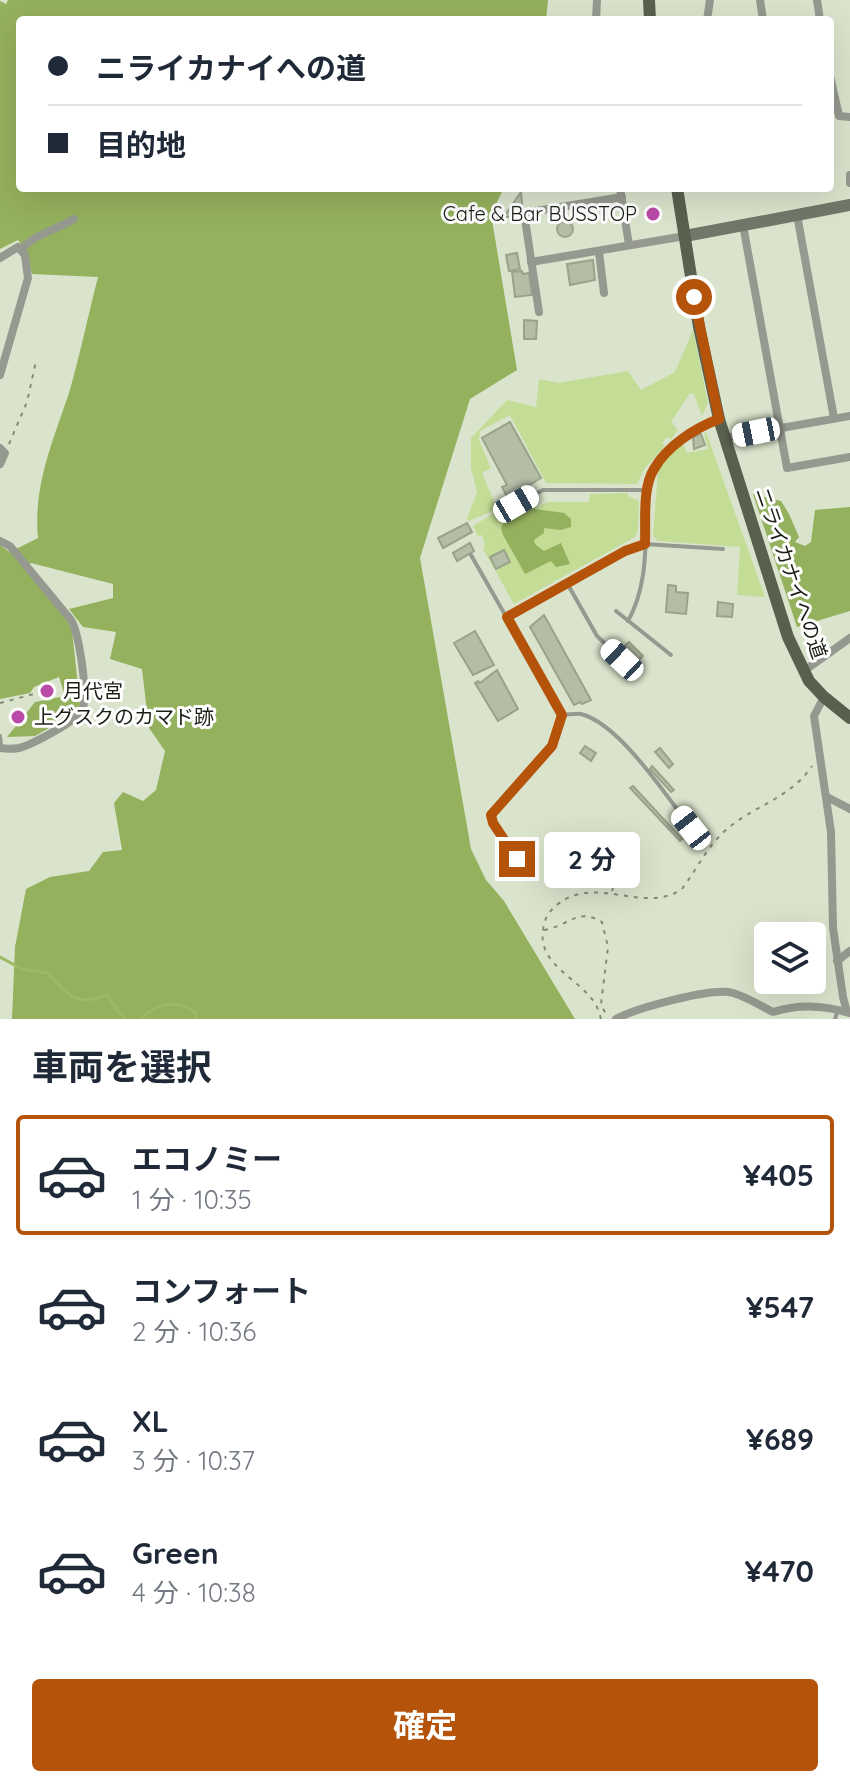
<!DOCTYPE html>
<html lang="ja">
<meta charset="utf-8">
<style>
:root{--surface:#fff;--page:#f6f6f7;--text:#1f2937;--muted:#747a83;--line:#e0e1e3;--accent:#b45309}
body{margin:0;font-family:Quicksand,"Noto Sans JP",sans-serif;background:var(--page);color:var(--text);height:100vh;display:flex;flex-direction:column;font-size:30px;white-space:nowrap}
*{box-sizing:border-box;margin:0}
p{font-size:26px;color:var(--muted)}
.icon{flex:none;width:44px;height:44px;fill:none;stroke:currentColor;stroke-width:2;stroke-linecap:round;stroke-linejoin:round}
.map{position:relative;height:1019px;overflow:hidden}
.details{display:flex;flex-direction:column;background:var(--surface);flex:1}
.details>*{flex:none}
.hud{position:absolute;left:16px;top:16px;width:818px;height:176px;border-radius:8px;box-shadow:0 8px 32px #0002;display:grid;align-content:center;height:176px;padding:0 32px;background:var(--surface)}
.fabs{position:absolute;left:754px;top:922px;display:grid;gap:16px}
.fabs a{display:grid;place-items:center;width:72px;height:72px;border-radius:8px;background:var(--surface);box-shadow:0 8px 32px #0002;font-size:40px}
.end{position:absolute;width:36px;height:36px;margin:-18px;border:10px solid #b45309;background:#fff;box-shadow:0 0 0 4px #fff}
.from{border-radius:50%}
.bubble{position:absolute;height:56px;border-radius:8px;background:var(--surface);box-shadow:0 8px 32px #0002;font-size:26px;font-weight:700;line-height:56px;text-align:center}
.car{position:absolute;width:24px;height:48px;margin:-24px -12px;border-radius:10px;box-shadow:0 0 6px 2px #0007;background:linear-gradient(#fff 24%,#345 0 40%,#fff 0 76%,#345 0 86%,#fff 0)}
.hud b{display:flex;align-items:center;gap:28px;height:76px;font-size:30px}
.hud b+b{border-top:2px solid var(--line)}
.hud i{width:20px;height:20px;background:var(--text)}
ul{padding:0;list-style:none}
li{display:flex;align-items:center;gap:24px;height:120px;margin:0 16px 12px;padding:0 16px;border:4px solid transparent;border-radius:8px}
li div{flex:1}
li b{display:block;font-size:30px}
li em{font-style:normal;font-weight:700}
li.current{border-color:var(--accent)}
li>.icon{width:72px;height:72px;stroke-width:1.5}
h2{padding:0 32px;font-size:36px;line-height:96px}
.primary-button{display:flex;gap:16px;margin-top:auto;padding:16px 32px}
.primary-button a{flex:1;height:92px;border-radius:8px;background:var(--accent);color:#fff;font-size:32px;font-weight:700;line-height:92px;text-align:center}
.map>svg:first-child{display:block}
.green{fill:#c3dd97}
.forest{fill:#94b15d}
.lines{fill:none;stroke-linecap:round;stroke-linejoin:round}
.stream{stroke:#9cb965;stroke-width:3}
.building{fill:#b4bea6;stroke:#99a28b;stroke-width:2}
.path{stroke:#848b7a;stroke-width:2;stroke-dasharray:4 6;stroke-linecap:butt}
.lane{stroke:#95998f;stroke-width:4}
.street{stroke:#95998f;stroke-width:8}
.secondary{stroke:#727869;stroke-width:12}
.primary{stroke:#59604e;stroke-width:12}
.route{stroke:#b45309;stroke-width:10}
.poi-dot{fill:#ba4aa7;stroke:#fff;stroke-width:3}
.labels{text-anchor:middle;stroke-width:6;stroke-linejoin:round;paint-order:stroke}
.poi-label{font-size:20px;fill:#1a1e15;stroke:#fff;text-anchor:start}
.street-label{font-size:20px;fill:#1a1e15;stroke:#fff}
</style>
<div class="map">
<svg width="850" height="1019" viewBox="0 0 850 1019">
<rect width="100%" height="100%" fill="#dae4cc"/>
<g class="green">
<polygon points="693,330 708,403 702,416 694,394 690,393 671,422 678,430 671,439 667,437 662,443 665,446 644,469 637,484 546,483 510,415 480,431 479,440 491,468 482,473 496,507 495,510 469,521 467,518 477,492 471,468 471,438 507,400 536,407 539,379 558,383 628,371 641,390 675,372"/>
<polygon points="706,432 764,594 764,597 737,595 740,547 658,541 653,536 658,470 665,459 683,444 687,453 708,449 704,433"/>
<polygon points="628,493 628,496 639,501 638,529 635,537 514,604 483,549 485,546 482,535 478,536 473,526 494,513 498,519 531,500 537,507 548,502 589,502 590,494"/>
</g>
<g class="forest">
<path d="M8,0H548L546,20H20V188H504L491,214L517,370L470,399L420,558L471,849L486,880L504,901L575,1019H12L15,947L26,889L50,877L89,871L103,852L122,850L114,803L123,792L143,801L156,790L165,751L149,728L142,669L110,659L116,632L83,627L69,609L113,598V584L31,563L24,568L67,621L72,630L80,705L70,716L35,736L7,737L35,702L65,696L59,677L34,687L30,693L0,699V545L10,552L38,538C33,486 53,441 69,393C80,355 88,316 98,277L32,274L27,252L18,240L0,249V1L6,4Z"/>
<polygon points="753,494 781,501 789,514 799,537 795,542 805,546 811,542 815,510 850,507 850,611 797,627"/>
<polygon points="530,503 535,509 564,513 571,519 571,527 561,530 544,528 544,533 534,540 535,544 544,551 561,543 570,564 556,567 551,561 525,574 503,535 501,528 507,517"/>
</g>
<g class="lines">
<g class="stream">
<path d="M0,957L22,969L48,973C67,994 78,1009 107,994L120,1014L126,1019"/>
<path d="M142,1019C155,1002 177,1000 195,1012L196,1019"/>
</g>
</g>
<g class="building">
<polygon points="521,192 523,214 503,218"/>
<circle cx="565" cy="229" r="8"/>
<polygon points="517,253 520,269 509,271 506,255"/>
<polygon points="593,260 595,280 570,285 567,264"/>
<polygon points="522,271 523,274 529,273 532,295 515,297 512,272"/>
<polygon points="524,320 537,321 536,339 524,339"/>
<polygon points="510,422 541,478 508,498 502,487 507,485 482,438"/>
<polygon points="701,434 705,445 694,449 693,437"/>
<polygon points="467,523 472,532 443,548 438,538"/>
<polygon points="470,543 474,551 457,561 453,553"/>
<polygon points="504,550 510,562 496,569 490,557"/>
<polygon points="668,585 676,586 676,592 688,593 686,614 666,612"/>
<polygon points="718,602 733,604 732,617 717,616"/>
<polygon points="544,615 591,700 582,704 580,702 574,705 530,627"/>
<polygon points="475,631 494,665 473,675 454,643"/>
<polygon points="629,642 643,656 633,666 619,651"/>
<polygon points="497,670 518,709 498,721 475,683 478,681 480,683"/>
<polygon points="585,746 596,753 591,761 580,753"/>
<polygon points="660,748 673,764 669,768 655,752"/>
<polygon points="652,766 674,790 671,792 650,769"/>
<polygon points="633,786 682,839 680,841 630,788"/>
</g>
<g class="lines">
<g class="path">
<polyline points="9,444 27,402 36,361"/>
<polyline points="0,703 45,691"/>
<polyline points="612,891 615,880 628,867"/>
<path d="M544,930C569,926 577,907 602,922L608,947L601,1004L607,1017"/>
<path d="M601,1019C599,1011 596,1003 590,997C573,976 538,962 543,930C544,919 549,911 558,904C597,874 643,915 682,889C697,869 708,845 727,829C754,806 792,797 812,766"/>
</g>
<g class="lane">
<polyline points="501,512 543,490 648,490"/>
<polyline points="471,555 562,715 552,746 491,815 493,823 517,859"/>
<polyline points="567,583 597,636 622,660"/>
<polyline points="616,611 671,655"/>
<polyline points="507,617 625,551 645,544 723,549"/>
<path d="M628,621C648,585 645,546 647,506C648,494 648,479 653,469C665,447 693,428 716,420"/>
<path d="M562,715C568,715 576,713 581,714C620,724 667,797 691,828"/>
<polyline points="0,736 1,746"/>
<polyline points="835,1019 838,1010"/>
</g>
<g class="street">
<polyline points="760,0 763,20"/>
<polyline points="817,0 820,20"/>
<polyline points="596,20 597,0"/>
<polyline points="707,20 710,0"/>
<polyline points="830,76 839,116 850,117"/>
<polyline points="850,175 850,183"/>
<polyline points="620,188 629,245"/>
<polyline points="797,215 834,418"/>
<polyline points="743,225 787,468 850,457"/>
<path d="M21,250C34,234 56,230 74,219"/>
<polyline points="599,252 604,293"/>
<polyline points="0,258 18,247 25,255 28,278 0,375"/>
<polyline points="531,262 685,236"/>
<polyline points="539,312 524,213 622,197"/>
<polyline points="724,438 850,416"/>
<polyline points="0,448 5,453 0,464"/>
<path d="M0,541L10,546L71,620C79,633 89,697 82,710C77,721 31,745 19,748C13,749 6,749 0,748"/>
<polyline points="804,671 850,638"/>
<polyline points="824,697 814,716 831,832 833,928 843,997 847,1012"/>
<polyline points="827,797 850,809"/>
<polyline points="837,961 850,951"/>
<path d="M616,1019C636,1008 713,987 733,993C747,997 761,1006 773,1012C798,1004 824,1005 849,1013"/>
</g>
<polyline class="secondary" points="685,236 850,205"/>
<g class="primary">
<polyline points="649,0 650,20"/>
<polyline points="677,188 699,327 719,419 788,637 809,681 824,697 850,718"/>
</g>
</g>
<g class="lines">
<path class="route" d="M517,859L493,823L491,815L552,746L562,715L507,617L625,551L645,544C646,522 642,488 654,469C667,446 695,428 719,419L694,297"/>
</g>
<g class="poi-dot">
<circle cx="653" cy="214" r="8"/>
<circle cx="47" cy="691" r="8"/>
<circle cx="18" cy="717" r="8"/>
</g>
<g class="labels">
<g class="poi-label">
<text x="637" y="221" text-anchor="end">Cafe &amp; Bar BUSSTOP</text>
<text x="63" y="698">月代宮</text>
<text x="34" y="724">上グスクのカマド跡</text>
</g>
<g class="street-label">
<text transform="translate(791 573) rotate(71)" y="7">ニライカナイへの道</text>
</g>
</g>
</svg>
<div class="fabs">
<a><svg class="icon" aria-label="layers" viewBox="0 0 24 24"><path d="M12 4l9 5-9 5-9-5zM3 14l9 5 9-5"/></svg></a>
</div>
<i class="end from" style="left:694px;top:297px"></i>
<i class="end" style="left:517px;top:859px"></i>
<div class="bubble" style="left:544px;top:832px;width:96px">2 分</div>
<i class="car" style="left:756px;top:432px;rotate:259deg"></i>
<i class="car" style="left:516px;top:504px;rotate:60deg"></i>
<i class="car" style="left:622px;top:660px;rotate:313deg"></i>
<i class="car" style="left:691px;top:828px;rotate:322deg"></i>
<div class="hud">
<b><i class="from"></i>ニライカナイへの道</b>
<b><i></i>目的地</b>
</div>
</div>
<section class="details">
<h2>車両を選択</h2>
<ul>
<li class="current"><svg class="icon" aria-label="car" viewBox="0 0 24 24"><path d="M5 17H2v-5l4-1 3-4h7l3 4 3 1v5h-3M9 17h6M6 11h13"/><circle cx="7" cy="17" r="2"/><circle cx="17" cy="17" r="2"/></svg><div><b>エコノミー</b><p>1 分 · 10:35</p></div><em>¥405</em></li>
<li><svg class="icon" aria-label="car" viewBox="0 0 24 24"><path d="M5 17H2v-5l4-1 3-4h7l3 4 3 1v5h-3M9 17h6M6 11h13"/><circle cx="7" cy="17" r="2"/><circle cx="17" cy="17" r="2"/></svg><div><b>コンフォート</b><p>2 分 · 10:36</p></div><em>¥547</em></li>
<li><svg class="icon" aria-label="car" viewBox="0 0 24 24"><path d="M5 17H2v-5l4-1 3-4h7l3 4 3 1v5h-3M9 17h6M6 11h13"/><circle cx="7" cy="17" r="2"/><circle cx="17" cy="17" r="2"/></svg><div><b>XL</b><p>3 分 · 10:37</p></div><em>¥689</em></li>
<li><svg class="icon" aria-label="car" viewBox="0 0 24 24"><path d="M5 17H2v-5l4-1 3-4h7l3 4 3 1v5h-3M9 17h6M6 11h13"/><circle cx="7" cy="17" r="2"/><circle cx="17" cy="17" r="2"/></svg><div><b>Green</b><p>4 分 · 10:38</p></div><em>¥470</em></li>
</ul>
<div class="primary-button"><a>確定</a></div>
</section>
